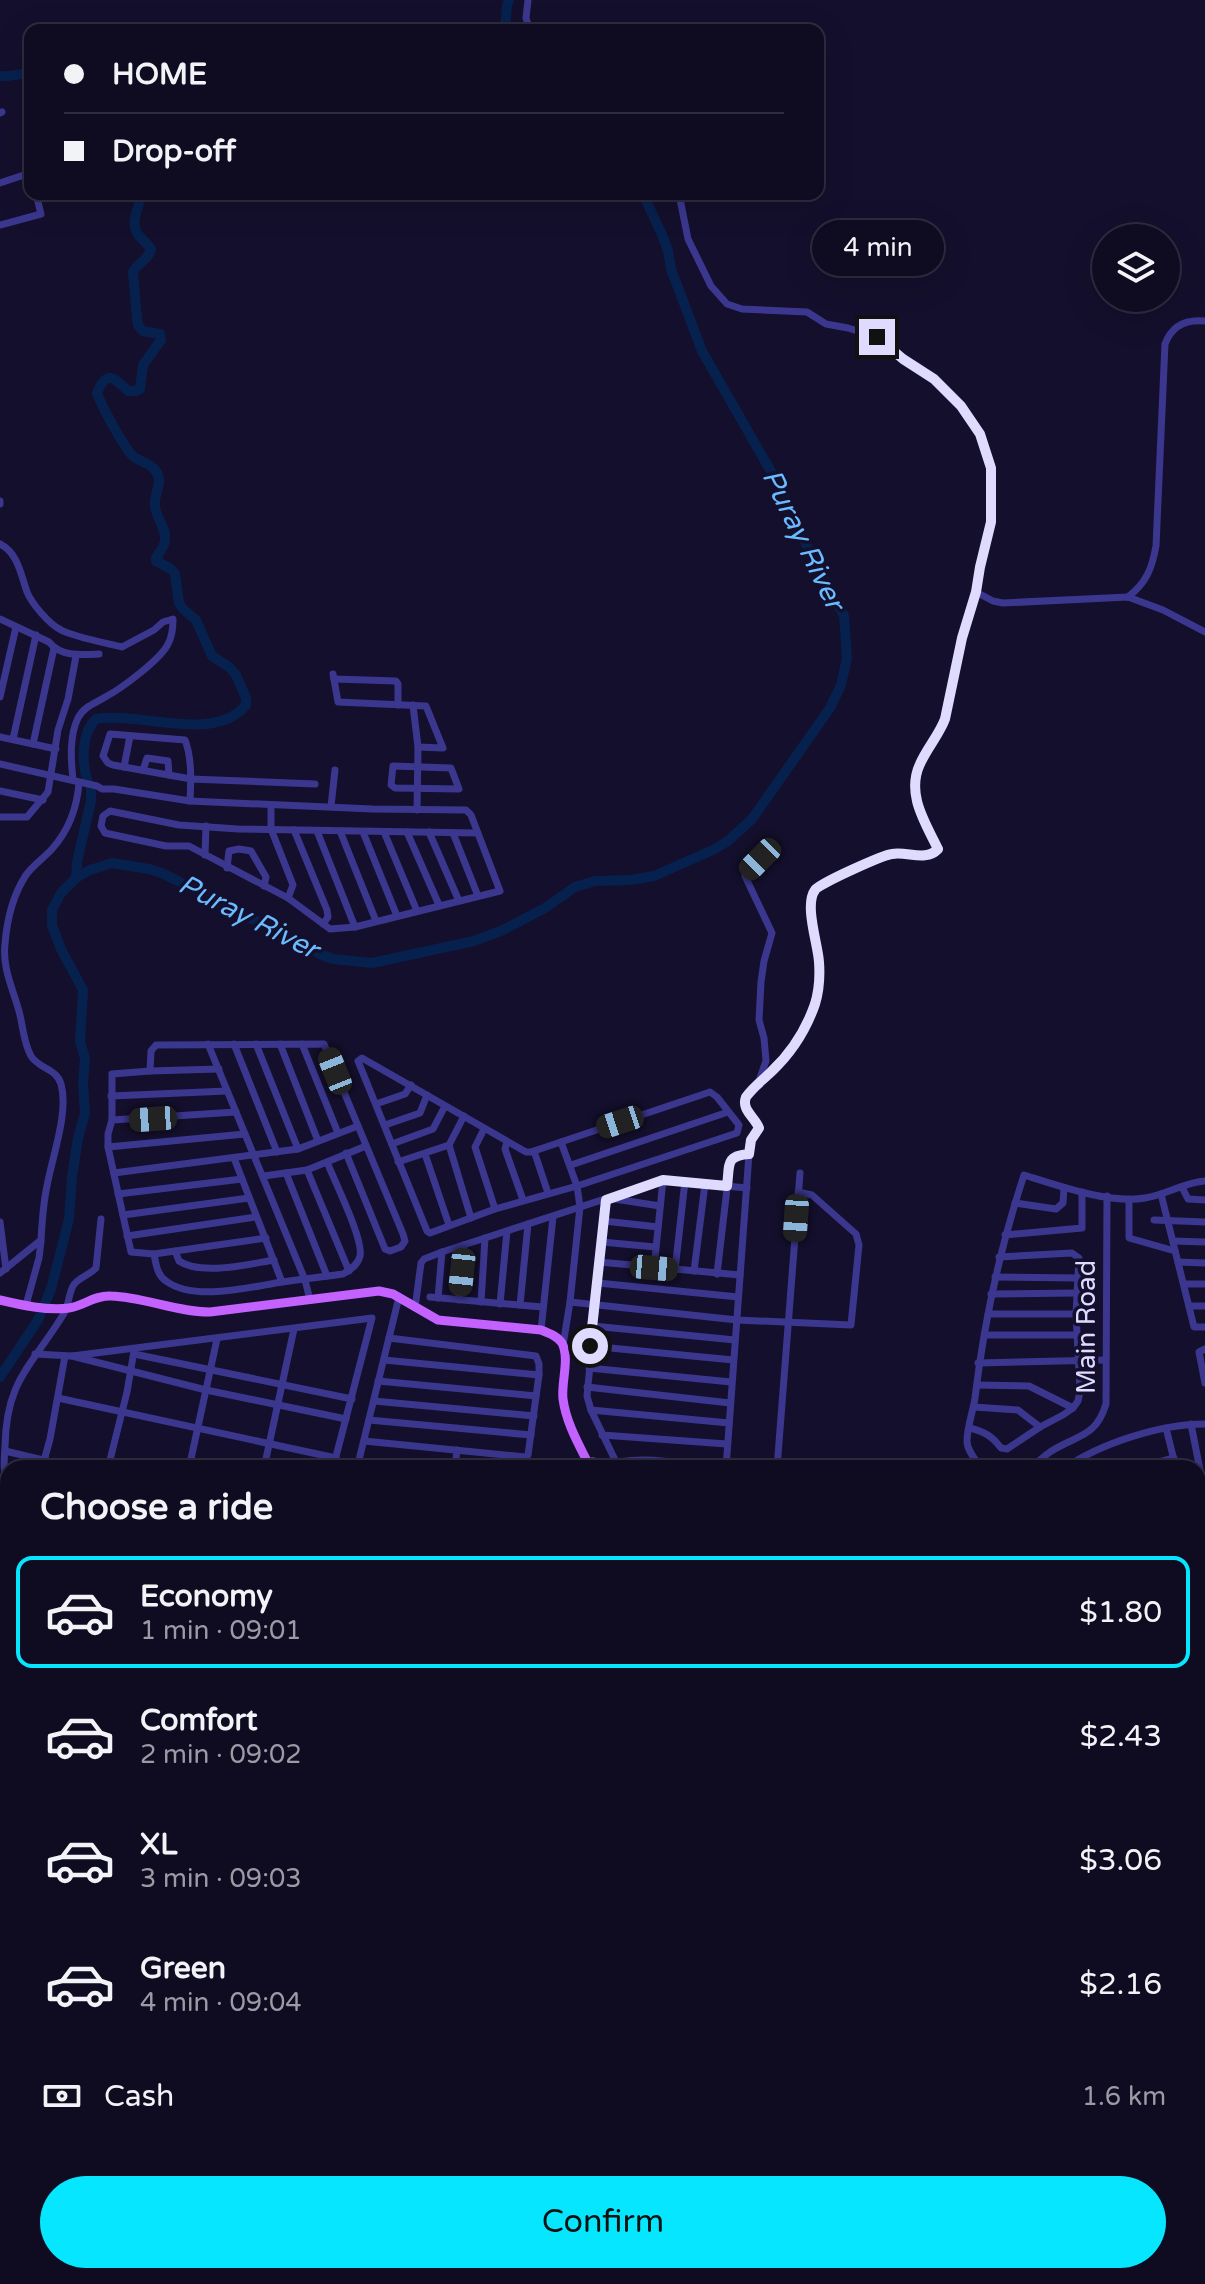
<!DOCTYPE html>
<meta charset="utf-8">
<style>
:root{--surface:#0f0b21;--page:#1d192e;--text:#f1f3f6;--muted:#9b9ba5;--line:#2f2b3f;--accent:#07e6ff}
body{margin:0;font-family:"Varela Round",sans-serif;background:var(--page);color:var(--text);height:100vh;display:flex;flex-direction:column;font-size:30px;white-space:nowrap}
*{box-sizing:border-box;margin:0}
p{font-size:26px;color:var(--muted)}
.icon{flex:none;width:44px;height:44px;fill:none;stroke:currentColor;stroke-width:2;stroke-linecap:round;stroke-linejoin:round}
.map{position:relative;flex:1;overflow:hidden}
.panel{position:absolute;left:0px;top:1460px;width:1206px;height:824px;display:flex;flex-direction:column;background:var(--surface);border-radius:24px 24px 0 0;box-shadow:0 8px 32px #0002,0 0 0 2px var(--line)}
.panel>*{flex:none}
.banner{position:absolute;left:24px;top:24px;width:800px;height:176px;border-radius:16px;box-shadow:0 8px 32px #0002,0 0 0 2px var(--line);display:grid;align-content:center;height:176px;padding:0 40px;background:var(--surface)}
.tools{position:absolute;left:1092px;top:224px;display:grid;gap:16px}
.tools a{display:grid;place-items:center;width:88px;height:88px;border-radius:50%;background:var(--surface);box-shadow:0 8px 32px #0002,0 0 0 2px var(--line);font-size:40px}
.end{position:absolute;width:36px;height:36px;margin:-18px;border:10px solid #dfdbff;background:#111;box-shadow:0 0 0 4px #111}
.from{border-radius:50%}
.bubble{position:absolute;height:56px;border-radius:28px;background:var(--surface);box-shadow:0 8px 32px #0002,0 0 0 2px var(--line);font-size:26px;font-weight:600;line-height:56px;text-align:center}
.car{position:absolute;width:24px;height:48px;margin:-24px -12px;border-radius:10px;box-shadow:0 0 6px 2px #0007;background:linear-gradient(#222 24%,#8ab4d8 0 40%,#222 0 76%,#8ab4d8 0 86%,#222 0)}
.banner b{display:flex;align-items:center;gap:28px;height:76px;font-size:30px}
.banner b+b{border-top:2px solid var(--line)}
.banner i{width:20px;height:20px;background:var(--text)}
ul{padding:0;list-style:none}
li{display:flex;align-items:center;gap:24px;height:112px;margin:0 16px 12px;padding:0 24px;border:4px solid transparent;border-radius:16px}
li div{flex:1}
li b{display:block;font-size:30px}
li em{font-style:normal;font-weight:600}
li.active{border-color:var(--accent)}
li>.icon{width:72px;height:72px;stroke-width:1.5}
h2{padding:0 40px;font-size:36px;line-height:96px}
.pay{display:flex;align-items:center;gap:20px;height:88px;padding:0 40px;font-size:30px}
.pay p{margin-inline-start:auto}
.button{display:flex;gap:16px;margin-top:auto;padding:16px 40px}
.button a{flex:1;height:92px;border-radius:48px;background:var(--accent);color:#111;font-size:32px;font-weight:600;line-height:92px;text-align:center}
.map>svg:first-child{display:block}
.green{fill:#123736}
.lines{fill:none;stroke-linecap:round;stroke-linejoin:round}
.stream{stroke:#07214e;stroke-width:2}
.river{stroke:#07214e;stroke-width:10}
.minor{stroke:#3b378e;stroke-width:7}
.major{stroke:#c462ff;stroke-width:9}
.route{stroke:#dfdbff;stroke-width:10}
.labels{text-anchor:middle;stroke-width:7;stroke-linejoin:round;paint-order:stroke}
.street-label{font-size:26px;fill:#dfdbff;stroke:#140f2c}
.water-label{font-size:28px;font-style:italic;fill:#69baff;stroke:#140f2c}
</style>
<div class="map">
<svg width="1205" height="2284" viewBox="0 0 1205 2284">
<rect width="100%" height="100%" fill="#140f2c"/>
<g class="green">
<polygon points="1198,1691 1205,1701 1205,2252 1198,2252"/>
<polygon points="8,2136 8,2276 140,2276 120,2284 0,2284 0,2149"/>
</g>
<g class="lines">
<path class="stream" d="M1205,1681C1198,1691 1198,1705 1205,1715"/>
<g class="river">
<polyline points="505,30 507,6 509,0"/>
<path d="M0,76C11,78 20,72 30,74"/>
<path d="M87,780C82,762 81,733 96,719C140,711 214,744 246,705V698L236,675L229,667L212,656L196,620L183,609L179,603L175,574L171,569L156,561V558C159,553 164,547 165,541C167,529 156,518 155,506C153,493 165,482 155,470C150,463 141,462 134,457C125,450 101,405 97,393C107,369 114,378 128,391H136L140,389L143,365L161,340L160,334L143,331L138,325L137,318L133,272C138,262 149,260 151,249C147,243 141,239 137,233C130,220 140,207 141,194"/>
<polyline points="76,878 77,862 91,801 91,787"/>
<polyline points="0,1377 38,1320 51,1289 69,1219 72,1177 78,1138 85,1113 83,1084 85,1058 80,1042 83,990 61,949 52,925 52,910 61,893 76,878 90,870 112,863 149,869 164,874 322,955 333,959 372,963 474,941 503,930 545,908 575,887 595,881 631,880 654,876 713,850 728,841 752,819 830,708 841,685 847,658 844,616 802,537 777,482 702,351 671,269 668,251 663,237 643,194"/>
<polyline points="0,1576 8,1606"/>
</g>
<g class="minor">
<polyline points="528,0 526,18 530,30"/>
<polyline points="0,113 2,112"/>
<polyline points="0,183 30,173"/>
<path d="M679,194L688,239L711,286L727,304L742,309L807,312L826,324L848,328L877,337L903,359L934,379L947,391L972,420L980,434L991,468V522L980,567L976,592L962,638L945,719C939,736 927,748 920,764C906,794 925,822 938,849C926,862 907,851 892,854C883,855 818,884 815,890C804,905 818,944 819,962C820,976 819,991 815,1004C806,1030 791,1053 772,1071C763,1080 753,1087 746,1097C741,1110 755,1117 759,1128L751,1140L749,1154"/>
<polyline points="0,225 41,214 36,194"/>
<polyline points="0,501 0,504"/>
<path d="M0,544C18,553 21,575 27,592C32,604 49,624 61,630C74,637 106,643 122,647L154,630L163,622L173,619C173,626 172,637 168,644C161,659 122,688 107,696C96,703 84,706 78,718C69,736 71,761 73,780"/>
<polyline points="976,592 993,601 1003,603 1128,597 1163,610 1205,632"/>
<path d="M1128,597C1146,583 1152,569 1156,546L1165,344C1172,325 1186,319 1205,321"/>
<path d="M0,619L49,642C61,657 81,655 99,654"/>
<polyline points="333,674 338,702 426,706 443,748 418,747"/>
<polyline points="334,679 396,681 398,684 398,705"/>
<polyline points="0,697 16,627"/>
<polyline points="413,705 418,747 417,810"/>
<polyline points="0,737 56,749"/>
<polyline points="13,739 36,635"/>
<polyline points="33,744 54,648"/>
<polyline points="0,764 97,786 102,789 114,789 190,801 372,809 466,810 471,815 500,891 355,927 330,929 288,898 189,846 166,846 105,833 101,826 103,816 110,811 179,825 238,829 477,833"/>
<polygon points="393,766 451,768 459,789 395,788 391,785"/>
<polyline points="124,767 130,736"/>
<polyline points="143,770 147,758 168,761 169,775"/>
<polyline points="0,791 43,800"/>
<path d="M190,801C191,781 192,758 185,740L110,734L103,756L108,763L113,765L191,779L315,784"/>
<polyline points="271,805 271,829 293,885 288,898"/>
<polyline points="331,806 335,770"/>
<polyline points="0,817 27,817 48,792 58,730 68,699 76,656"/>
<polyline points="294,830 327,910 328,917 323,924"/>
<polyline points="317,831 355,927"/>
<polyline points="340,831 376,921"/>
<polyline points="363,832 397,916"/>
<polyline points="384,832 417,911"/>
<polyline points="407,832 439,905"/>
<polyline points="429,832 459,901"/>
<polyline points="453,833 478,896"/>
<polyline points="205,855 206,826"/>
<polyline points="227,868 229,851 239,849 251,851 266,877 264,886"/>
<polyline points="208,1044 305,1280 310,1300"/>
<polyline points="234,1044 277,1152"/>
<polyline points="256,1044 298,1149"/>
<polyline points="280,1044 318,1141"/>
<polyline points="302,1044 338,1133"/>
<polygon points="362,1058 526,1152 531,1152 710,1092 717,1097 739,1125 737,1133 577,1186 495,1209 430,1233 427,1231 358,1061"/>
<polyline points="150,1071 219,1069"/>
<polyline points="759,1081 766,1061 764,1038 759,1020 761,982 764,961 772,933 745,876 773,845"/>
<polyline points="111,1096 227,1091"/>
<polyline points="376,1104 405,1094 411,1085"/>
<polyline points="112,1120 236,1112"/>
<polyline points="385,1125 420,1113 427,1095"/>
<polyline points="484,1129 475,1147 495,1209"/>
<polyline points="507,1142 505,1149 523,1200"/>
<polyline points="561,1142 577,1186 580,1207 570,1302 563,1345"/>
<polyline points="392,1144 433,1129 445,1106"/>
<polyline points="449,1145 471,1218"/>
<polyline points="108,1147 245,1134"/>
<polyline points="534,1151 548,1193"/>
<polyline points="425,1154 449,1225"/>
<polyline points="234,1158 282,1282"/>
<polyline points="398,1162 449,1145 464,1116"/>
<polyline points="571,1165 728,1112"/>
<polyline points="307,1170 349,1271"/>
<polyline points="114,1173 298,1149 358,1126"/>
<polyline points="286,1173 327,1276"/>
<polyline points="264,1176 307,1170 366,1146"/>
<polyline points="1182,1187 1188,1199 1205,1200"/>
<polyline points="118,1194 242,1179"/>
<polyline points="1161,1194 1194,1327 1205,1327"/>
<polyline points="615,1199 660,1206"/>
<polyline points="1129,1199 1129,1238 1175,1251"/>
<polyline points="606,1200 587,1396 591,1410 616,1462"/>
<polyline points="1015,1203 1056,1209 1063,1203 1064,1188"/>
<polyline points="123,1215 249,1198"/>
<polyline points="1154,1220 1205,1222"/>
<polyline points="604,1221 658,1227"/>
<polyline points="0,1222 6,1269"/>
<polyline points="1005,1235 1082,1228 1082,1192"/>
<polyline points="127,1236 256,1217"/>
<polyline points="266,1238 154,1254 131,1252 108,1147 108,1134 112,1120 112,1074 150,1071 151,1051 156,1045 324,1044 403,1234 405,1241 401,1247 390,1251 385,1249 346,1153"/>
<polyline points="1173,1241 1205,1242"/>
<polyline points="602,1242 655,1247"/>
<path d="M175,1251L179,1261C201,1276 249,1264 274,1260"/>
<path d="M154,1254C156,1264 157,1275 166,1281C194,1302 250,1287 282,1282C302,1279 323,1277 343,1274C350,1270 358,1265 360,1256C364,1240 334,1180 327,1162"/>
<polyline points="599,1262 740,1275"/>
<polyline points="1178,1262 1205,1263"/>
<polyline points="654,1268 663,1180"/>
<polyline points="675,1270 685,1181"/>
<polyline points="694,1271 705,1184"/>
<path d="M0,1273L41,1240C42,1222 43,1204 47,1186C52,1157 69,1113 61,1084C56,1068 39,1069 31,1056C24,1044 23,1028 20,1015C14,991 2,969 5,944C7,919 13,895 26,875C33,865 44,858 52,849C69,830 77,808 79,783"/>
<polyline points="717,1274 730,1163 735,1155 749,1154 726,1468"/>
<polyline points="995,1277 1079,1278"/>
<polyline points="598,1283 738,1297"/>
<polyline points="1184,1284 1205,1284"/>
<polyline points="991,1294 1077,1293"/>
<polyline points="430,1297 542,1307"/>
<polyline points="438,1298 442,1252"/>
<polyline points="459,1300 464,1245"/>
<polyline points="481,1302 485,1238"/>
<polyline points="570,1302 737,1320 851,1325 859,1245 856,1234 812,1195 798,1192"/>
<polyline points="500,1304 507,1231"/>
<polyline points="26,1305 39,1258 41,1241"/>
<polyline points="520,1305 528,1224"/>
<polyline points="1189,1306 1205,1306"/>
<polyline points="415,1308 421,1263 424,1259 442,1252 663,1180 747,1188"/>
<polyline points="988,1314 1076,1314"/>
<polyline points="593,1326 735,1340"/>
<polyline points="541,1330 553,1217"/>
<polyline points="985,1335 1077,1335"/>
<polyline points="590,1346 733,1360"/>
<polyline points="1205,1349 1199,1352 1205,1383"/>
<polyline points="35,1354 72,1356 206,1390 346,1419"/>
<polyline points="134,1354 352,1399"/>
<polyline points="72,1356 372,1318 333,1468"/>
<polyline points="384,1360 539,1375"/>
<polyline points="978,1363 1105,1360"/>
<polyline points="589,1368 731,1382"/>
<polyline points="378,1381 536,1396"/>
<polyline points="977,1385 1029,1386 1073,1408"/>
<polyline points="587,1387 730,1403"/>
<polyline points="58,1398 336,1458"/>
<polyline points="374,1401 534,1416"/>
<polyline points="974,1407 1018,1410 1040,1427"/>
<polyline points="591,1410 729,1423"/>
<polyline points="369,1420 531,1435"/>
<polyline points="1191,1424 1205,1495"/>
<path d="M970,1428C985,1432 992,1436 1001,1448L1007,1449L1040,1427L1063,1415L1073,1408L1078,1401L1080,1391L1076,1314L1079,1258L1072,1253L999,1257"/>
<polyline points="1166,1428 1176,1468"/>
<polyline points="602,1435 727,1444"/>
<polyline points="364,1441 526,1457 528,1455 539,1375 539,1364 536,1356 389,1338"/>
<polyline points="5,1451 77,1468"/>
<polyline points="348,1464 377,1468"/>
<polyline points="265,1465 277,1468"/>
<path d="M602,1467C640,1451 692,1467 733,1468"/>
<polyline points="42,1468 50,1439 65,1356"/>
<polyline points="108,1468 127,1392 134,1351"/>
<polyline points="189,1468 217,1339"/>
<polyline points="264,1468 294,1329"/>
<polyline points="357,1468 399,1297"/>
<polyline points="455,1468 457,1450"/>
<polyline points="777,1468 800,1173"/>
<path d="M981,1468C976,1460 967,1451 967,1441C967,1428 973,1411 975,1398C984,1322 1000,1248 1024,1175C1059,1186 1110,1204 1145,1198C1166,1195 1185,1182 1205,1181"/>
<path d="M1030,1468C1037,1463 1043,1457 1050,1452C1076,1435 1096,1438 1106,1404L1107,1196"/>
<path d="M1065,1468C1101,1443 1161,1424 1205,1424"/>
<polyline points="1136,1468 1174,1458"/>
<path d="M8,1484C3,1472 4,1460 5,1447C6,1380 31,1367 63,1315C69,1306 68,1296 73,1286C77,1278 90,1275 96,1268L101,1219"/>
<polyline points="1198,1566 1205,1562"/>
<polyline points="1198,1602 1202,1598 1205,1605"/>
<polyline points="1198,1630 1205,1624"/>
<polyline points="1198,1654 1205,1657"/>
<polyline points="1198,1666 1205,1663"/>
<polyline points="0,1964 8,1959"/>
<polyline points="296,2276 300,2284"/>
<polyline points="334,2276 337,2284"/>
<polyline points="355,2276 358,2284"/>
<polyline points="481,2276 484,2284"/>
<polyline points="594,2276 597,2284"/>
<polyline points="653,2276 657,2284"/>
<polyline points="970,2276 975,2284"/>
<polyline points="1011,2276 1012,2284"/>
<polyline points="561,2281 575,2276"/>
<polyline points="378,2284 398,2276"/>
<polyline points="487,2284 509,2276"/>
<polyline points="687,2284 698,2276"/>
<polyline points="727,2284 738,2276"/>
<polyline points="769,2284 780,2276"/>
<polyline points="806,2284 813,2279"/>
<polyline points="1022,2284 1040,2279 1040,2276"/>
</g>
<g class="major">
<path d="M0,1300C21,1305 47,1311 69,1308C83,1306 95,1295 111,1296C144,1297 176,1312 210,1312L379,1291L393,1294L438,1320L541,1330C549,1333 557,1336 562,1343C570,1359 561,1382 563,1399C566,1422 578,1443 588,1463"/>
<path d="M583,1468C588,1460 597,1460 603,1468"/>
<polyline points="625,2276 629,2284"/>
</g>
</g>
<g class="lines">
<path class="route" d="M590,1346L606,1200L663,1180L727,1186C730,1164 725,1156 749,1154L751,1140L759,1128C755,1117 741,1110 746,1097C753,1087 763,1080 772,1071C791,1053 806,1030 815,1004C819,991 820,976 819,962C818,944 804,905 815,890C818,884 883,855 892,854C907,851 926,862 938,849C925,822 906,794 920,764C927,748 939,735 945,719L962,638L976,592L980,567L991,522V468L980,434L961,406L934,379L903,359L877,337"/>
</g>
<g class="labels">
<g class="street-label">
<text transform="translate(1086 1327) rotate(-90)" y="9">Main Road</text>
</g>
<g class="water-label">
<text transform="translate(804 539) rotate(64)" y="10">Puray River</text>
<text transform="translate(249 916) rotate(27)" y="10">Puray River</text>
</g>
</g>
</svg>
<div class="tools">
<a><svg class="icon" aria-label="layers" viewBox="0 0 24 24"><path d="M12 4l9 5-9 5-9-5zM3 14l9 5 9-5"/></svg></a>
</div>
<i class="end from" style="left:590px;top:1346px"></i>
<i class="end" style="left:877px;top:337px"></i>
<div class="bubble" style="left:812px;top:220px;width:132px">4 min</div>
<i class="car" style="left:760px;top:859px;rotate:225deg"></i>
<i class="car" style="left:335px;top:1071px;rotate:338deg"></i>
<i class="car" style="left:153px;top:1119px;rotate:266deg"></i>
<i class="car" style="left:620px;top:1122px;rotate:252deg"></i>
<i class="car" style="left:796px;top:1218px;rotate:184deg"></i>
<i class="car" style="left:654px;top:1268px;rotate:95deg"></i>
<i class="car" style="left:462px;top:1272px;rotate:186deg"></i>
<div class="banner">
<b><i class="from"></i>HOME</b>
<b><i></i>Drop-off</b>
</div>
<section class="panel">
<h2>Choose a ride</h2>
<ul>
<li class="active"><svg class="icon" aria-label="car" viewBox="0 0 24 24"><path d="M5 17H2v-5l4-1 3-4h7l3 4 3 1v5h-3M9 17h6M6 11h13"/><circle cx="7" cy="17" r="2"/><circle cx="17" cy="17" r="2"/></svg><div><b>Economy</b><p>1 min · 09:01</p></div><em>$1.80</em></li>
<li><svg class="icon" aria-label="car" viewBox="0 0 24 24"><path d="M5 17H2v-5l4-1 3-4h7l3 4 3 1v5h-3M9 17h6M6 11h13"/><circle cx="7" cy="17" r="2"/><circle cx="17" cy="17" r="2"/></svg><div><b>Comfort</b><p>2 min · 09:02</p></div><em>$2.43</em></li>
<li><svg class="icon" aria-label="car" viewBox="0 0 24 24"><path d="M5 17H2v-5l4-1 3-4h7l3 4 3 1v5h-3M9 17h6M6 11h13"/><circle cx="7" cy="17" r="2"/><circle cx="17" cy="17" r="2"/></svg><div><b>XL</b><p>3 min · 09:03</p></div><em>$3.06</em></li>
<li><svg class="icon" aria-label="car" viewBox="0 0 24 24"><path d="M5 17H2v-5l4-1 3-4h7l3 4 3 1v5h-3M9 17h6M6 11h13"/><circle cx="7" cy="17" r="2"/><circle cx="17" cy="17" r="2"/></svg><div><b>Green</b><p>4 min · 09:04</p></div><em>$2.16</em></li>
</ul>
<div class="pay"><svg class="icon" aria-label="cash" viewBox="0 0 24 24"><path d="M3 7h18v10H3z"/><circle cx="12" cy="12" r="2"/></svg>Cash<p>1.6 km</p></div>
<div class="button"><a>Confirm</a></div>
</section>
</div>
